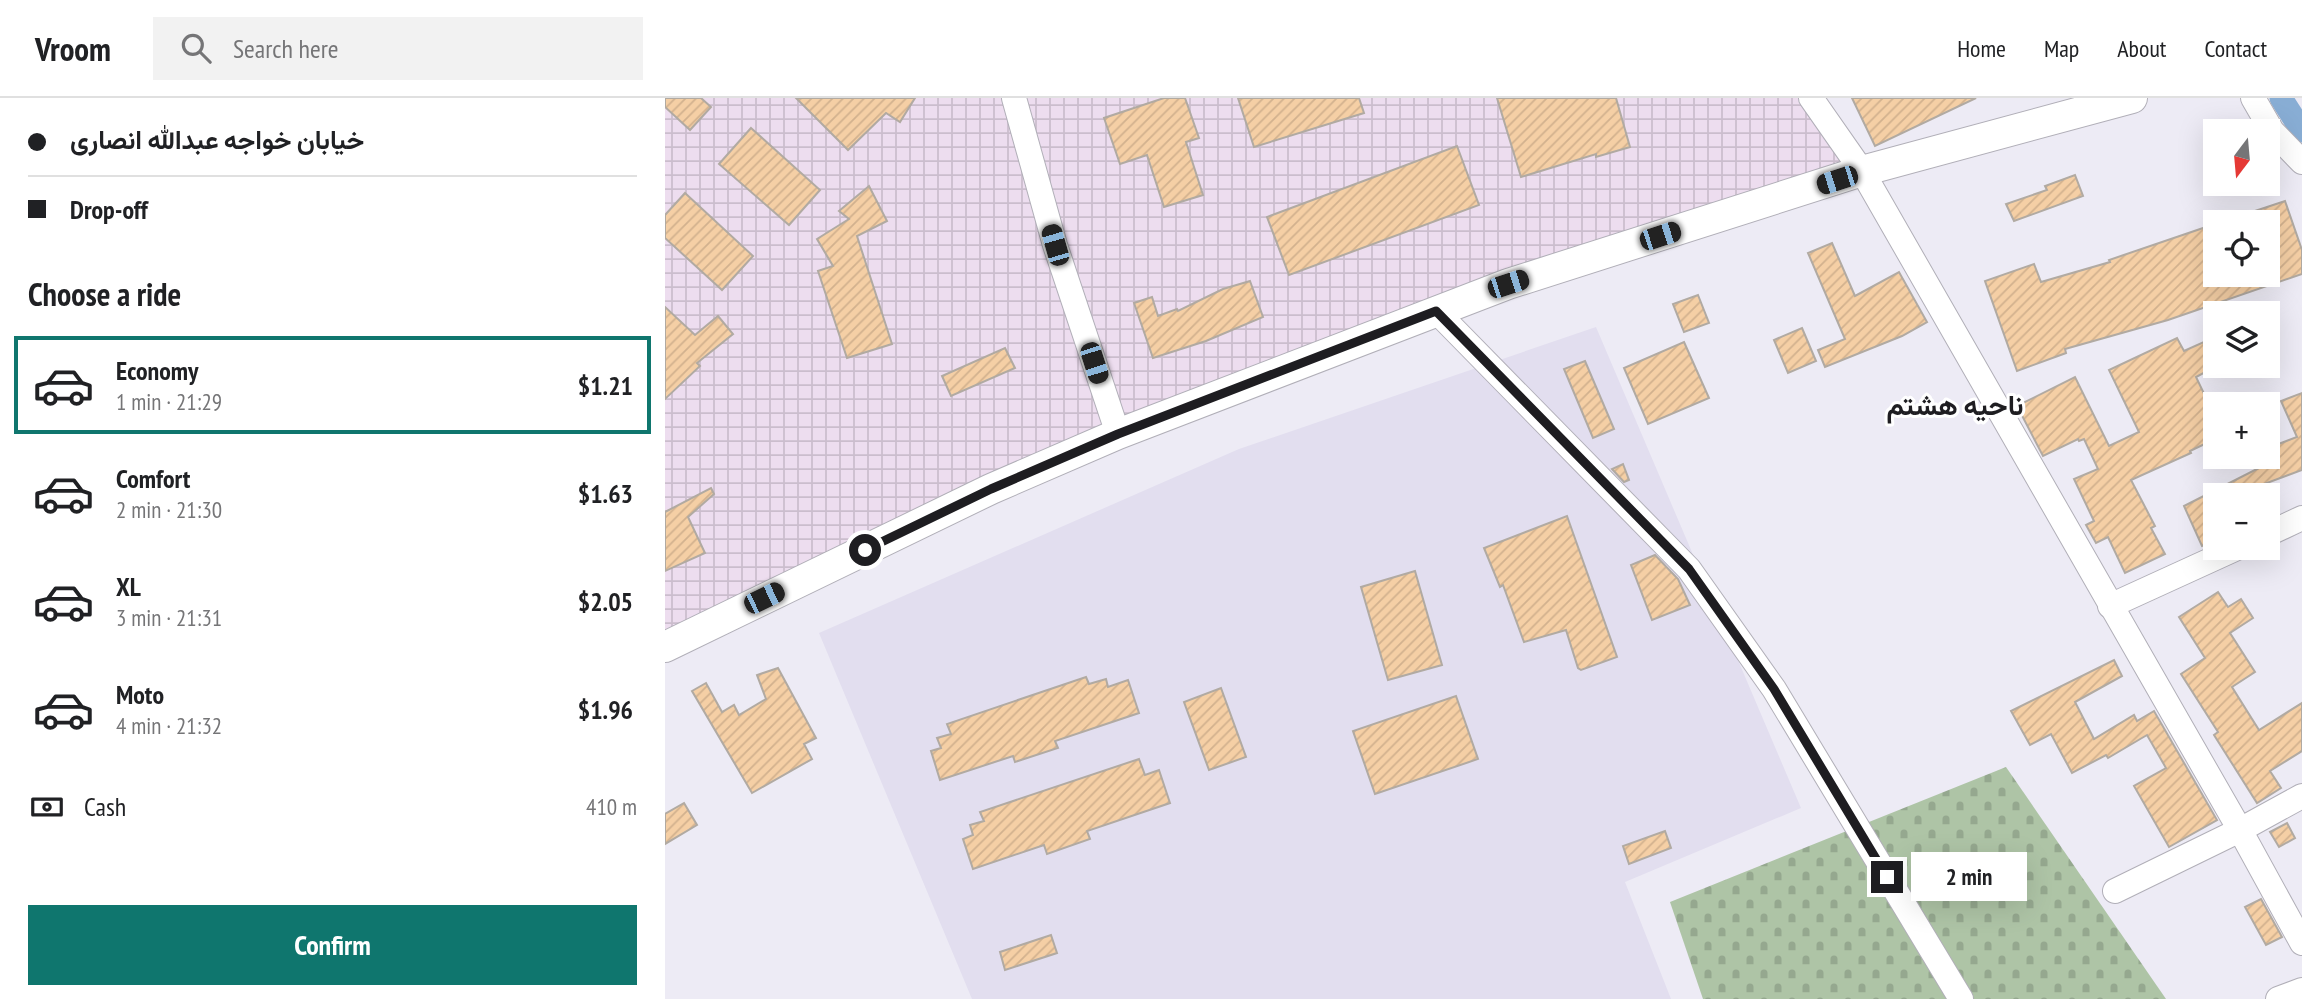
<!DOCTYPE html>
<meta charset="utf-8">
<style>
:root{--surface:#fff;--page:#f2f2f2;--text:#202124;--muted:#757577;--line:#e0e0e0;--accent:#0f766e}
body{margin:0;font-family:"PT Sans Narrow",Vazirmatn,sans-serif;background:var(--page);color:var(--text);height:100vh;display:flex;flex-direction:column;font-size:26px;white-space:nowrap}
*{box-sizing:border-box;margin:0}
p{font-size:23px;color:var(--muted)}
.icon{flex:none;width:38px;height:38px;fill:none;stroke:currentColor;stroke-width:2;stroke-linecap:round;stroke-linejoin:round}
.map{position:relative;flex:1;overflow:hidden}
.side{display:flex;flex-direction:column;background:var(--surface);width:665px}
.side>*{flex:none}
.hud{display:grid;align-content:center;height:154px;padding:0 28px;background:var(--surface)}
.needle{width:46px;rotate:196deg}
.fabs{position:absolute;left:1538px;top:21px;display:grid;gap:14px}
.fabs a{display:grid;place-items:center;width:77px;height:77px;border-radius:0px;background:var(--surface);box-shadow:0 7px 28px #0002;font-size:35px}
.end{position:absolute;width:32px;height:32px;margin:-16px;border:9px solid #1e1d21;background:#fff;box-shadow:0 0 0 4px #fff}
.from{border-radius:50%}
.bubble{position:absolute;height:49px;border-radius:0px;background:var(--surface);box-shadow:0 7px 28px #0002;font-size:23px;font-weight:600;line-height:49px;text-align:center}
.car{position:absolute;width:21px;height:42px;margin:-21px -10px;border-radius:9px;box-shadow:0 0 5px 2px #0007;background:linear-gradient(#222 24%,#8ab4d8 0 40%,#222 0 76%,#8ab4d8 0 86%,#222 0)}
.hud b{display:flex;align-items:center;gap:24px;height:66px;font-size:26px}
.hud b+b{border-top:2px solid var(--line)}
.hud i{width:18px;height:18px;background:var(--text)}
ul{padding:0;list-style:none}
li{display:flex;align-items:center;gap:21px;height:98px;margin:0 14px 10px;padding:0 14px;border:4px solid transparent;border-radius:0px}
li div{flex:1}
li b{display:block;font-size:26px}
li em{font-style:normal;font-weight:600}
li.active{border-color:var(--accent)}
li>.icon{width:63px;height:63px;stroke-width:1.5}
h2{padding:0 28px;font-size:32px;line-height:84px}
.pay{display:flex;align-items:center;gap:18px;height:77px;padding:0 28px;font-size:26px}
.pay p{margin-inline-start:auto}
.cta{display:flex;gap:14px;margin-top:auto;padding:14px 28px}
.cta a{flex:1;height:80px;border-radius:0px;background:var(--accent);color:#fff;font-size:28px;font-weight:600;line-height:80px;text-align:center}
header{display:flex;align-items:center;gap:42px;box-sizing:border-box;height:98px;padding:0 35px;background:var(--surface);border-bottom:2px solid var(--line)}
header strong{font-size:33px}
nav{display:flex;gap:38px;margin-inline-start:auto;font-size:24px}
.search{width:490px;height:63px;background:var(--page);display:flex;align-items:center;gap:18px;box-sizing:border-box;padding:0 24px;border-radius:0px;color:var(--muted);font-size:26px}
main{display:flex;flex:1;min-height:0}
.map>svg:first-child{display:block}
.built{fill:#e2deef}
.industrial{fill:url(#industrial-grid)}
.cemetery{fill:url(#cemetery-stones)}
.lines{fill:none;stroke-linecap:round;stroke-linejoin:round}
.canal{stroke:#88add4;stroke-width:23}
.building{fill:url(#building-hatch);stroke:#b1aaa2;stroke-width:2}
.minor-casing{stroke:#b1afb8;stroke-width:26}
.tertiary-casing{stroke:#b1afb8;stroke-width:32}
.minor{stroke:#fff;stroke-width:24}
.tertiary{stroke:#fff;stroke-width:30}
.route{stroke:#1e1d21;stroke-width:9}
.labels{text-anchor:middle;stroke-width:6;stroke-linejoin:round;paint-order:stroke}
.district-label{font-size:28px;font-weight:bold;fill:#1e1d21;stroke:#fff}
</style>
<header>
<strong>Vroom</strong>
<div class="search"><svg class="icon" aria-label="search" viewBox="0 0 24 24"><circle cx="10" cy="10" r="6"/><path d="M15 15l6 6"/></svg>Search here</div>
<nav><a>Home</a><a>Map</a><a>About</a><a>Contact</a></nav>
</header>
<main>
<section class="side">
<div class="hud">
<b><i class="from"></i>خیابان خواجه عبدالله انصاری</b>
<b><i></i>Drop-off</b>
</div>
<h2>Choose a ride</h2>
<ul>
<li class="active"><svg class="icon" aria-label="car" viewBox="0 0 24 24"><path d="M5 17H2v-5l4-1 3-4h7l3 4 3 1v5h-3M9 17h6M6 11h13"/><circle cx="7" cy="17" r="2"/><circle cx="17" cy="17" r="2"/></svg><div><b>Economy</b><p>1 min · 21:29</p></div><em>$1.21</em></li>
<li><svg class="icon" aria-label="car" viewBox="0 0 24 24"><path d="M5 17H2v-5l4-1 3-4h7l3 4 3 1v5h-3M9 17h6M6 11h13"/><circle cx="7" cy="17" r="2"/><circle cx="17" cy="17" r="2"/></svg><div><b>Comfort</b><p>2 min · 21:30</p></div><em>$1.63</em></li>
<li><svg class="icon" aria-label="car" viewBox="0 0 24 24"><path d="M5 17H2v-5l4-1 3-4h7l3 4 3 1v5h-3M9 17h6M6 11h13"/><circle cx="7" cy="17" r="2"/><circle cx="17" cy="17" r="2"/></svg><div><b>XL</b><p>3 min · 21:31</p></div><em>$2.05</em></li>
<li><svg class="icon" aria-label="car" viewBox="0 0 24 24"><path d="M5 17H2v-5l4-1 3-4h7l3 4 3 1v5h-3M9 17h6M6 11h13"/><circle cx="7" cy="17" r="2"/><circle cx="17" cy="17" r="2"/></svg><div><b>Moto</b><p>4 min · 21:32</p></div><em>$1.96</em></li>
</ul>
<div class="pay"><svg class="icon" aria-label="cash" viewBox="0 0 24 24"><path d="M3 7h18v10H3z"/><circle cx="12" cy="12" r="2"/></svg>Cash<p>410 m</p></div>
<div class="cta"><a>Confirm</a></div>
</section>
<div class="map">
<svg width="1637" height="901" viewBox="0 0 1637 901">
<defs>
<pattern id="industrial-grid" width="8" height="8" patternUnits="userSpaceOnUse" patternTransform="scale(1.75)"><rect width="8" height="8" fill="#edddef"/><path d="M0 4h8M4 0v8" fill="none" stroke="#cbbdcd"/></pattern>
<pattern id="cemetery-stones" width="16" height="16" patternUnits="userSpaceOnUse" patternTransform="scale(1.75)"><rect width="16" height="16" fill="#aec4a6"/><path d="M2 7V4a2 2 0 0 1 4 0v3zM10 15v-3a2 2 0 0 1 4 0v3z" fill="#95a88f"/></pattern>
<pattern id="building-hatch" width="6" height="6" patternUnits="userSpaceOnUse" patternTransform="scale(1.75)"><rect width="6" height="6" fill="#f5cfa5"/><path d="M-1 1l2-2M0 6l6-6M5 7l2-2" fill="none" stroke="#d2b18e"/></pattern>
</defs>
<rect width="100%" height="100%" fill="#edebf5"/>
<polygon class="built" points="931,229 1136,710 960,784 1006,901 307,901 154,535 574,351"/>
<polygon class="industrial" points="0,0 1148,0 1197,73 537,302 0,549"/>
<polygon class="cemetery" points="1341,669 1501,901 1038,901 1005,804"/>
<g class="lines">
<polyline class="canal" points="1616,0 1637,33"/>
</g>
<g class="building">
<polygon points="0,0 36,0 46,9 25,32 0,9"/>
<polygon points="131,0 250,0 235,24 221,15 183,52"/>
<polygon points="499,0 520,0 534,40 521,44 538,97 499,109 482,57 455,66 439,20"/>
<polygon points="573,0 694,0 699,15 589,49"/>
<polygon points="832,0 951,0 965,49 931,59 931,56 856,79"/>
<polygon points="1187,0 1311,0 1210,48"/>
<polygon points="86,30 155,92 124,127 54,66"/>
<polygon points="792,48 814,107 624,177 602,119"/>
<polygon points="1410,77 1418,98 1349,123 1341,106 1382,92 1380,88"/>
<polygon points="204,88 222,123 192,138 227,246 182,260 153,173 168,168 152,141 184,121 174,113"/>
<polygon points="20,95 88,158 57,192 0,140 0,117"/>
<polygon points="1620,103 1637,152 1637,176 1503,222 1400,251 1401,255 1352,273 1320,183 1369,166 1376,184 1445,164 1444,162 1550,126 1550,177 1603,177 1603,124 1567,124 1566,121"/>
<polygon points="1167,145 1190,198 1234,174 1262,224 1237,238 1160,269 1153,252 1180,241 1143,155"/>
<polygon points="585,183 598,219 541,243 488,260 469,205 487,199 493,218 512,211 513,213 558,191"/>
<polygon points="1033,197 1044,225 1019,234 1008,206"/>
<polygon points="0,209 30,237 53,218 68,236 32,265 35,268 0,301"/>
<polygon points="1137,230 1151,263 1123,275 1109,242"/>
<polygon points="1550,239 1550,269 1531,279 1544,306 1540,306 1550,327 1550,341 1525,353 1526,355 1466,382 1490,428 1486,430 1500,456 1460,475 1443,439 1431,445 1421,427 1429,423 1409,381 1433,371 1419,341 1414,343 1413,341 1378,358 1352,308 1410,279 1444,348 1474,334 1444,272 1512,240 1519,253"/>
<polygon points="1019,244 1044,300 983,326 959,270"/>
<polygon points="340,250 350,270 286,298 277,278"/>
<polygon points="920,263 949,331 928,340 899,271"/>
<polygon points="1637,295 1637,372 1591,389 1595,397 1550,397 1550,443 1537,448 1519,408 1594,370 1590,359 1603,359 1603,350 1632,339 1616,303"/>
<polygon points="958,366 964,382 959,384 947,371"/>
<polygon points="46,390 49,396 23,419 40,455 0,473 0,414"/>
<polygon points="902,418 952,559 916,572 913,570 901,532 859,544 838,487 835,489 819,450"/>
<polygon points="990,457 1013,481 1025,507 987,522 966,467"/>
<polygon points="750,473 777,567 723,582 696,489"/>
<polygon points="1553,494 1563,509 1576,501 1588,520 1565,535 1590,574 1567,589 1594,632 1637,605 1637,653 1605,673 1616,690 1592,705 1549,637 1553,634 1516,576 1540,560 1514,519"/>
<polygon points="1449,562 1457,578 1410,604 1429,641 1469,617 1472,623 1489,613 1552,722 1504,749 1469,688 1501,670 1482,637 1443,660 1441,657 1407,675 1386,636 1365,647 1346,613"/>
<polygon points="113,570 151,640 139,646 147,661 87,695 27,593 41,585 57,614 69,607 74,617 101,601 92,577"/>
<polygon points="421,579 424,586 441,581 443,589 463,582 474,615 390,643 393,650 350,664 348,658 275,682 266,653 276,650 272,640 286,636 282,626"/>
<polygon points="556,590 581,659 544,672 519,604"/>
<polygon points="791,598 813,661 710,696 688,633"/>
<polygon points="474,661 480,677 494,672 505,705 422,733 425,741 382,756 379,747 308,771 298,741 308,737 305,727 319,723 315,714"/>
<polygon points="19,705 32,727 0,746 0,716"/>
<polygon points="1622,725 1630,740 1614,749 1605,734"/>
<polygon points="1000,733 1006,750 964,766 958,748"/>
<polygon points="1596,801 1617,839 1601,847 1580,809"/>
<polygon points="386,837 392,855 340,872 335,854"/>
</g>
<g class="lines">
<defs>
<g id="minor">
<polyline points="349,0 390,147 453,336"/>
<polyline points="1146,0 1197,73 1575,732 1637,845"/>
<polyline points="1588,0 1607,33 1637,64"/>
<polyline points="771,213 1024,471 1109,591 1296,901"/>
<polyline points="1603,436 1637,420"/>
<polyline points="1445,508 1572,450"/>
<polyline points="1450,793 1575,732 1637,698"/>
<polyline points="1613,901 1637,892"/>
</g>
<polyline id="tertiary" points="0,549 326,391 453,336 843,186 1197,73 1467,0"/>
</defs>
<use href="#minor" class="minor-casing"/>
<use href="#tertiary" class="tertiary-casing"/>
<use href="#minor" class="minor"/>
<use href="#tertiary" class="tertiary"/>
</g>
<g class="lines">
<polyline class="route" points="200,452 326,391 453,336 771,213 1024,471 1109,591 1222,779"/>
</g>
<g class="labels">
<g class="district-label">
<text x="1290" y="317">ناحیه هشتم</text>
</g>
</g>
</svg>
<div class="fabs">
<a><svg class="needle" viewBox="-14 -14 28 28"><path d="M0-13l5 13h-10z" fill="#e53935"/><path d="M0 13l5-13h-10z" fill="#757577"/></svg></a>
<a><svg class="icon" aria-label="locate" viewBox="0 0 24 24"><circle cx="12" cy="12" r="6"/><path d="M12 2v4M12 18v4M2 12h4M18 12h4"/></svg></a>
<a><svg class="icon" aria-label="layers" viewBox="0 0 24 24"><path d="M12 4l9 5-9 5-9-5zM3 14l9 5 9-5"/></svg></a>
<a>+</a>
<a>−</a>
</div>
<i class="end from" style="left:200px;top:452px"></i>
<i class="end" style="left:1222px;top:779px"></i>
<div class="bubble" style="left:1246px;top:754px;width:116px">2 min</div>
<i class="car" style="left:1172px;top:82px;rotate:252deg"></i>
<i class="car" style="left:995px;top:138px;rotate:72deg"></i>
<i class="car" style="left:390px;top:147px;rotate:344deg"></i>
<i class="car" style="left:843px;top:186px;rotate:72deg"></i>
<i class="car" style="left:429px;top:265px;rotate:162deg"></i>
<i class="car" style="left:99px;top:500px;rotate:64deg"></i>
</div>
</main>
